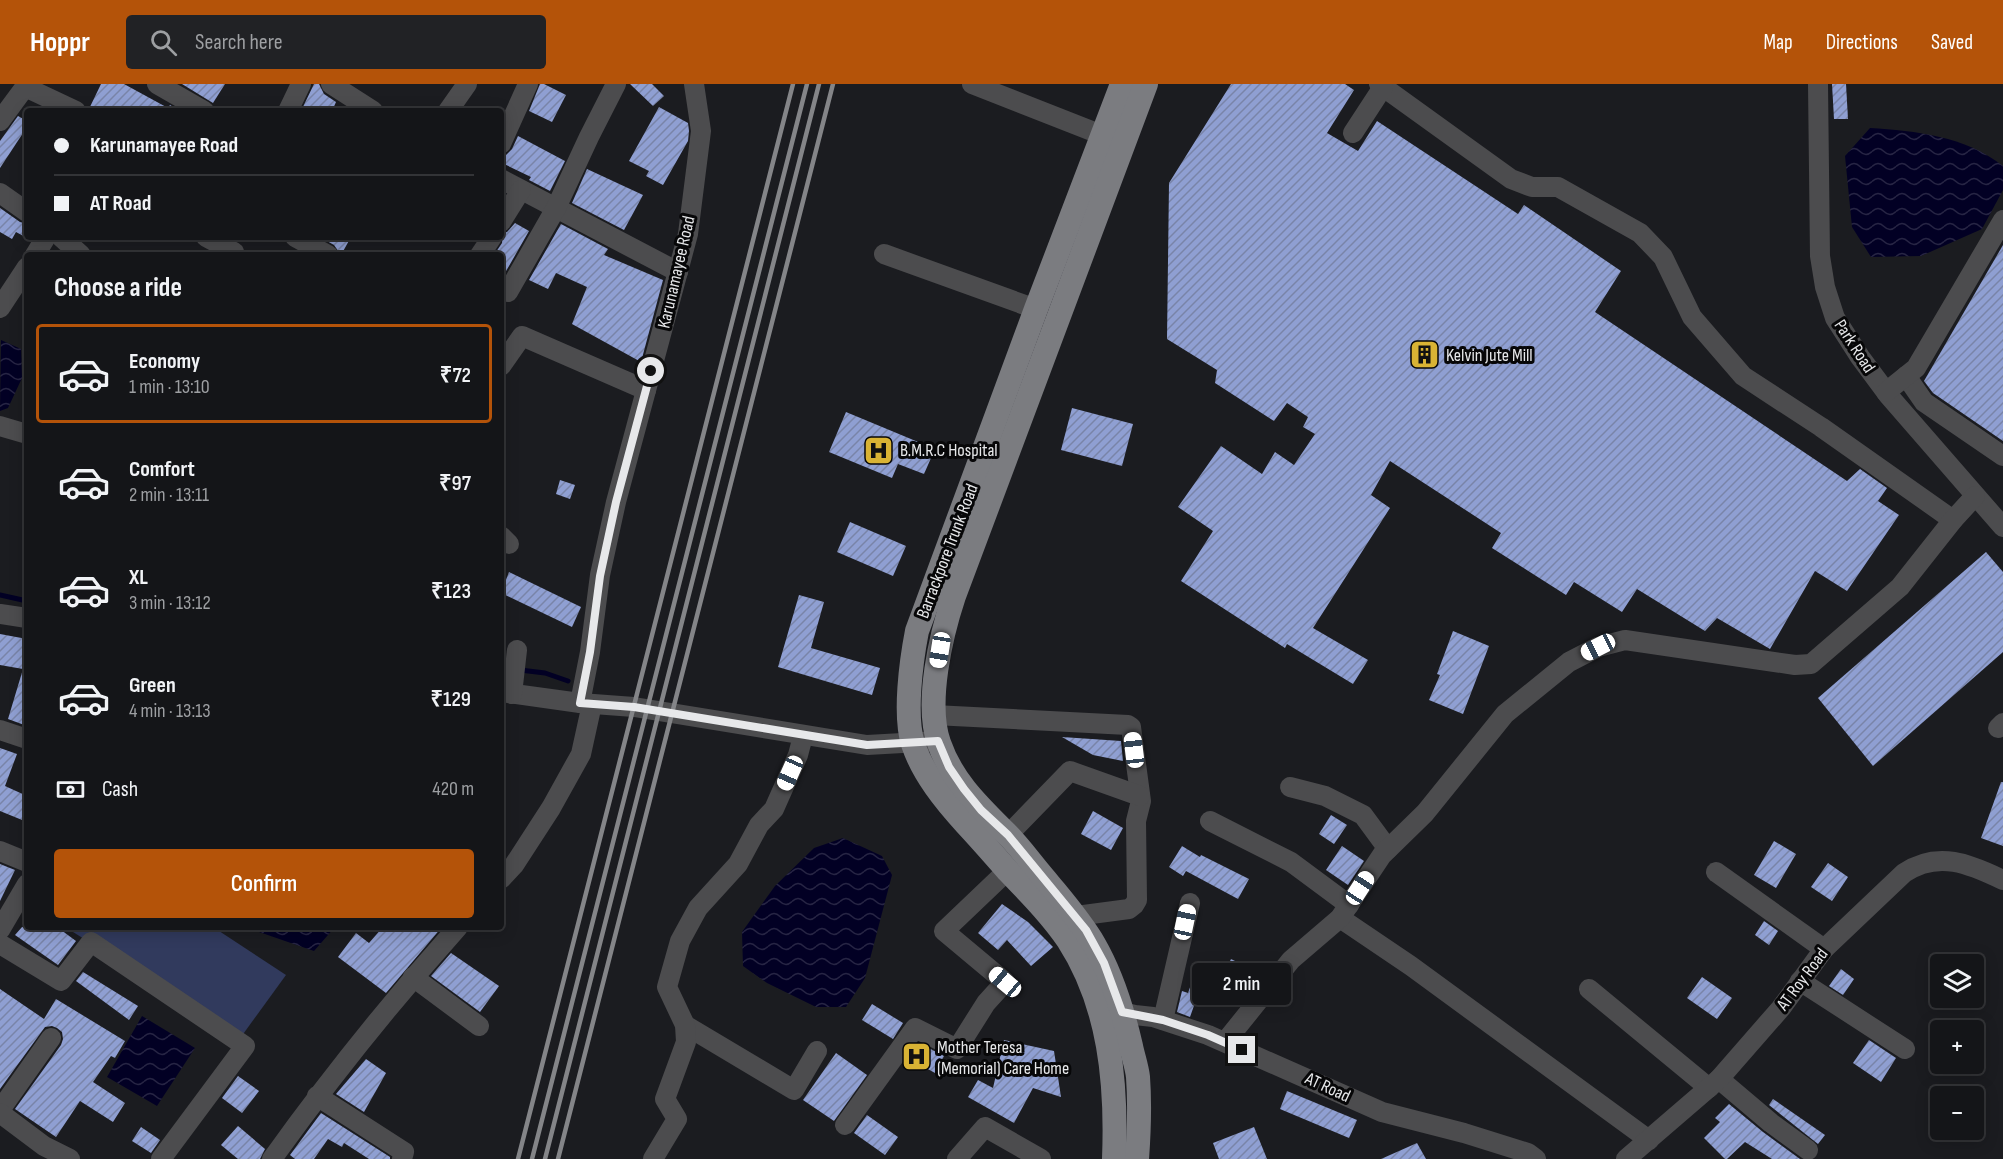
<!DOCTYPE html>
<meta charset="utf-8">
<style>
:root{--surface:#141518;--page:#212225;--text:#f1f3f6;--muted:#9d9fa2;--line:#333437;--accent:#b45309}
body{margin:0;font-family:"Sofia Sans Condensed",sans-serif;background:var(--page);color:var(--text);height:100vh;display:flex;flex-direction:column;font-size:22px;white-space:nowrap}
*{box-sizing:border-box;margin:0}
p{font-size:20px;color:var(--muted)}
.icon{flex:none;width:33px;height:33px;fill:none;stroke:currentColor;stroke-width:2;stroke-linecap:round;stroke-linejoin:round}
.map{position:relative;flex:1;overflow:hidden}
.sheet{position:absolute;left:24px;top:168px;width:480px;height:678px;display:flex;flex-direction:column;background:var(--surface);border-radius:6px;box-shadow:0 3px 15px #0003,0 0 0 2px var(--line)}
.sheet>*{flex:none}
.hud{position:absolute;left:24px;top:24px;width:480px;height:132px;border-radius:6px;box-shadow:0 3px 15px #0003,0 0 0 2px var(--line);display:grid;align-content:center;height:132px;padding:0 30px;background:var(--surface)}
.tools{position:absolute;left:1930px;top:870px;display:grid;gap:12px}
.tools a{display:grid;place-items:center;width:54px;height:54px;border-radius:6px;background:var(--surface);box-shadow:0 3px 15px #0003,0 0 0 2px var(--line);font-size:30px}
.end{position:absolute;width:27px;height:27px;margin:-14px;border:8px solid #e7e8ea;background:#111;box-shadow:0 0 0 3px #111}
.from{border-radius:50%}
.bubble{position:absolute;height:42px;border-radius:6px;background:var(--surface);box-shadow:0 3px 15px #0003,0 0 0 2px var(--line);font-size:20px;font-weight:600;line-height:42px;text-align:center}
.car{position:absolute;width:18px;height:36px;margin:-18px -9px;border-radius:8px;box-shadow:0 0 4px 2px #0007;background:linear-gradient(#fff 24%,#345 0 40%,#fff 0 76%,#345 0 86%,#fff 0)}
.hud b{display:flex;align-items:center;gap:21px;height:57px;font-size:22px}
.hud b+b{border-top:2px solid var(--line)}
.hud i{width:15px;height:15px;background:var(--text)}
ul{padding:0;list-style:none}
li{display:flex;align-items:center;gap:18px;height:99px;margin:0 12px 9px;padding:0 18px;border:3px solid transparent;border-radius:6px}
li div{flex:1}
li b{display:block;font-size:22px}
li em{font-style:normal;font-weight:600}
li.current{border-color:var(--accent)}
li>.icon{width:54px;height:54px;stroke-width:1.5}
h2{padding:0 30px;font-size:27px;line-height:72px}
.pay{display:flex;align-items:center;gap:15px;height:66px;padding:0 30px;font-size:22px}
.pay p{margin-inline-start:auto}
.button{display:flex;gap:12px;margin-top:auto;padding:12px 30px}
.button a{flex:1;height:69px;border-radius:6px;background:var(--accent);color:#fff;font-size:24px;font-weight:600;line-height:69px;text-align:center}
header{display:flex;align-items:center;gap:36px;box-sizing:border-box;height:84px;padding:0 30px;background:var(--accent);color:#fff}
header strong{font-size:28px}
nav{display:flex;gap:33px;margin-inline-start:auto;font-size:21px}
.search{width:420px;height:54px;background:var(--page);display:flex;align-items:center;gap:15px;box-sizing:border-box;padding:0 21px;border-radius:6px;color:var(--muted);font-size:22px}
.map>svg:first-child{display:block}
.green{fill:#313a5d}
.water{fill:url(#water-waves)}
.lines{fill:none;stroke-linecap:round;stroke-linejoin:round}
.stream{stroke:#020024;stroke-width:5}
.building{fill:url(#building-hatch)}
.minor{stroke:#4c4c4e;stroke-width:20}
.major{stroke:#7b7c80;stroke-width:24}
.rail{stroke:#848588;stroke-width:4.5}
.route{stroke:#e7e8ea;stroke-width:8}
.labels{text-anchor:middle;stroke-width:6;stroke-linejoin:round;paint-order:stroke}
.street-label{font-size:18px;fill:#e7e8ea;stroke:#070708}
.poi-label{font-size:18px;fill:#e7e8ea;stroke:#070708;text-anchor:start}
</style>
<header>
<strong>Hoppr</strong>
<div class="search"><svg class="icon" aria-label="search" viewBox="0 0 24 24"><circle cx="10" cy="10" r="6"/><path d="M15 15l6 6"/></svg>Search here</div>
<nav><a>Map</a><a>Directions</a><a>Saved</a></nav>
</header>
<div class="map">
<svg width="2003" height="1075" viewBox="0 0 2003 1075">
<defs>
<pattern id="water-waves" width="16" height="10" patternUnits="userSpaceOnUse" patternTransform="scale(1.5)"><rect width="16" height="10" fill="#020024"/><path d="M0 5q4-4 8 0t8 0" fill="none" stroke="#272544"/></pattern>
<pattern id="building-hatch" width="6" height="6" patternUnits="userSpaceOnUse" patternTransform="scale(1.5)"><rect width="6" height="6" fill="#8f9fd2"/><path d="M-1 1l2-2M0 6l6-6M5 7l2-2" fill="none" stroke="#7984a8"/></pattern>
</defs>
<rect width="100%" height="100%" fill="#1b1c20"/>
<polygon class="green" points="65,843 213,843 286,891 241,953"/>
<g class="water">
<path d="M1870,44C1916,47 1965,52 2003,82V106L1982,145L1921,172L1871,173L1852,143L1845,72Z"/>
<polygon points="1,256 21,265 22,294 8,324 0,327"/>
<polygon points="843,754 882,772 892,791 865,894 846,923 816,923 767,899 743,882 742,848 775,802 814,764"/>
<polygon points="245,843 335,843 314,867"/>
<polygon points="142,932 195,964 157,1022 107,993"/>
</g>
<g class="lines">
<g class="stream">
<polyline points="0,511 27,517"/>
<polyline points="520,586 545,589 568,597"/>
</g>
</g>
<g class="building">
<polygon points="101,0 124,0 168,24 170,21 180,27 88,27"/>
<polygon points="182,0 225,0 213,19"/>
<polygon points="314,0 319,0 324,10 336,18 332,27 301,27"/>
<polygon points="540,0 544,0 566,11 552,38 529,27"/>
<polygon points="630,0 652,0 664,12 653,22"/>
<polygon points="1231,0 1345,0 1354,6 1327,49 1358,67 1377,37 1518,130 1524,121 1621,187 1595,228 1847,397 1860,385 1887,404 1878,417 1899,431 1847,507 1815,487 1770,565 1717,534 1705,547 1637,505 1622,528 1574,498 1566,511 1492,464 1501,449 1390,377 1371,411 1390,424 1313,544 1368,576 1353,600 1287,560 1285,564 1181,497 1213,447 1178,423 1221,362 1262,390 1275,368 1294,381 1315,350 1303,343 1308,333 1287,319 1274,337 1215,299 1217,286 1167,255 1169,99"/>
<polygon points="1832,0 1846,0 1848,35 1834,35"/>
<polygon points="659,23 688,39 689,47 688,57 663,101 646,92 649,87 629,77"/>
<polygon points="18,32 27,37 27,43 0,84 0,57"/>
<polygon points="518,52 565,77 550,107 529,96 531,93 502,79 506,71 512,65"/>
<polygon points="587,85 643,111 624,146 572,119"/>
<polygon points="0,124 20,138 27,140 27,154 16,148 12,155 0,148"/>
<polygon points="515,139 529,147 501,196 501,171 494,171 502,159 503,149 507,148"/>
<polygon points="561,140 608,165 604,171 663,196 641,278 572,240 587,203 556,189 548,205 529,196"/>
<polygon points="320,153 351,153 341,171 334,161"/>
<polygon points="2003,161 2003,357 1933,309 1924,297"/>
<polygon points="1072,324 1133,340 1122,382 1061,366"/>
<polygon points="846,328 935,365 924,390 898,380 892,394 829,368"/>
<polygon points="560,396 575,401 570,415 556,410"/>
<polygon points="850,438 906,462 893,492 837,468"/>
<polygon points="1986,468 2003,488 2003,568 1873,682 1818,614"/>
<polygon points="509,488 581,523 572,543 501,509"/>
<polygon points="799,511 824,518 811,564 880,584 872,611 778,583"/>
<polygon points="1453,547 1489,562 1463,630 1429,616 1440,591 1437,590"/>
<polygon points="0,550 27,555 27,642 8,635 23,585 0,581"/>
<polygon points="1062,653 1121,657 1123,677 1093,671"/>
<polygon points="0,664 17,670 5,702 27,712 27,738 0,727"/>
<polygon points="2001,698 2003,698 2003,762 1981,754"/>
<polygon points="1093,727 1123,744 1111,766 1081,750"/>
<polygon points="1331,731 1347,741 1334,760 1319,750"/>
<polygon points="1774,757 1796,770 1776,804 1754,791"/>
<polygon points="1182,762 1200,773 1201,771 1249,795 1238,815 1186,787 1183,792 1169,783"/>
<polygon points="1342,762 1364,777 1348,801 1326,786"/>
<polygon points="1828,779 1848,793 1832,817 1811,803"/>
<polygon points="0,780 15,786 0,817"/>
<polygon points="1002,820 1028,838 1053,863 1031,882 1007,856 998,866 978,849"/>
<polygon points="1764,837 1778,847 1769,861 1755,851"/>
<polygon points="22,843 57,843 76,857 58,881 15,851"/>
<polygon points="383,843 442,843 386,909 338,873 356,849 369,859"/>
<polygon points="451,869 499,902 480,928 431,892"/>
<polygon points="1231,875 1263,891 1253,904 1224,889"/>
<polygon points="1841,885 1854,895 1843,911 1829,902"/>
<polygon points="83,888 138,922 129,936 76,897"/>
<polygon points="1194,892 1209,898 1202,918 1196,916 1190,933 1177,928 1182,907 1188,909"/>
<polygon points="1702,893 1732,914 1717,935 1687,914"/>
<polygon points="0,905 44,935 56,915 125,957 115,974 111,972 93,998 125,1019 113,1038 80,1017 56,1053 15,1025 61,961 63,955 62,948 57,944 52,942 45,943 0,1005"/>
<polygon points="872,920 903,939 893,955 862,936"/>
<polygon points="1004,956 1054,967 1061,1013 1033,1004 1014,1039 968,1013 978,996 993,1004"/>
<polygon points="1869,956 1896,974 1881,998 1853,979"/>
<polygon points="919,959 944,972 935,989 908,974"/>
<polygon points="836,969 867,991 834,1037 803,1016"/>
<polygon points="366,975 386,989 364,1028 336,1010"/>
<polygon points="238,992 259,1007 242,1029 222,1014"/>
<polygon points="1287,1007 1357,1036 1349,1054 1280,1025"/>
<polygon points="1773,1015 1825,1051 1818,1060 1769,1021"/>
<polygon points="1729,1020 1763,1048 1800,1075 1772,1075 1745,1058 1727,1075 1725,1075 1704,1054 1720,1038 1715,1034"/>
<polygon points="321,1029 390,1073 390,1075 369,1075 344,1059 342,1063 328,1055 314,1075 295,1075 290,1071"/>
<polygon points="867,1031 898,1053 885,1071 854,1049"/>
<polygon points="238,1042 265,1065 260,1075 238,1075 221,1061"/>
<polygon points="141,1043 160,1056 151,1069 132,1057"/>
<polygon points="1254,1043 1267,1075 1219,1075 1213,1059"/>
<polygon points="1417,1059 1426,1075 1381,1075"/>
</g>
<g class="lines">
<g class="minor">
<polyline points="157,0 204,27"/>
<polyline points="331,0 373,27"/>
<polyline points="972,0 1102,51"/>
<polyline points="1379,0 1511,95 1532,103 1558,103 1640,149 1663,173 1692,233 1743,292 1821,343 1953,436"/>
<polyline points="1818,0 1820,172 1825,203 1835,234 1860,273 1889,312 2003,443"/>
<polyline points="288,27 301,0"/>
<polyline points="448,27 467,0"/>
<polyline points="0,37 25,3 76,27"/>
<polyline points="1353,49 1383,3"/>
<polyline points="501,60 528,0"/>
<polyline points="501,95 678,188"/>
<polyline points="0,109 27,128"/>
<polyline points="501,138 521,106"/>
<polyline points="61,153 81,171"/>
<polyline points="206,153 234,168"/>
<polyline points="295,153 328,171"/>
<polyline points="884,170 1036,225"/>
<polyline points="35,171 46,153"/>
<polyline points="480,171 492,153"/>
<polyline points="508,208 556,124 589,53 616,0"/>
<polyline points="0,224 27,183"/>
<polyline points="501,282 522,252 646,306"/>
<polyline points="1906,292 1924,318 2003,372"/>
<polyline points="1886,308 1916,284 2003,136"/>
<polyline points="0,342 27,350"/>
<polyline points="501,452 509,460"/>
<polyline points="0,530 27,534"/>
<polyline points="501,608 580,619 634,623 867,661 938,657"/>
<polyline points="512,610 517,566"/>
<polyline points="580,619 590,568 600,491 616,418 688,150 701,47 694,0"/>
<polyline points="934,631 1128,641 1131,643 1141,717 1136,737 1137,816 1134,821 1129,825 1076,832"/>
<polyline points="1998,644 2003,639"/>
<polyline points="0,646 27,655"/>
<polyline points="1290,703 1325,712 1363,731 1388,765"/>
<polyline points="1210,737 1291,778 1349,821"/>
<polyline points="1008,751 1070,687 1140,712"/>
<polyline points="0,767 27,778"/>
<polyline points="1716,788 1824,865"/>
<polyline points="501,795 514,781 551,724 581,670 592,620"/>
<polyline points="1340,834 1411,882 1649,1056"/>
<polyline points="0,846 27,800"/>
<polyline points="0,860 61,897 91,858 245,962 161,1075"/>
<polyline points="413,893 479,942"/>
<polyline points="1800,897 1905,965"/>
<polyline points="1589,905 1709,1004"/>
<polyline points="1122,928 1135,931 1153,933 1208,951 1382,1028 1464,1049 1528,1069 1536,1075"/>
<polyline points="1163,936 1190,819"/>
<polyline points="685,941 794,1006 817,967"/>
<polyline points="1225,958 1291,876 1340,834 1382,771 1425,729 1505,630 1569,578 1598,563 1625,556 1795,581 1811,580 1900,503 1953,436 1975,412"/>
<polyline points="1719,995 1771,1039 1808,1066"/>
<polyline points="317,1012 404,1068 402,1075"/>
<polyline points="0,1026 51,954"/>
<polyline points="0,1029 44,1062 70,1075"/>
<polyline points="845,1041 915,944 957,965 986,919 1005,898 944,847 1008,786"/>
<path d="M272,1075C330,994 392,917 458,843"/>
<polyline points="653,1075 677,1035 665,1015 686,958 685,941 667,903 680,857 698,824 738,780 759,741 774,725 798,671 803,652"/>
<polyline points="957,1075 985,1043 1041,1075"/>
<path d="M1626,1075L1719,995L1781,924L1824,865L1904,789C1938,766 1970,780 2003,796"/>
</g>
<g class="major">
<path d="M1114,1075C1117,999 1110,921 1068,856C1051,831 1029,809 1008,787C994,771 980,755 966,740C945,717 923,690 913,660C904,631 911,578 917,547L1036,225L1122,0"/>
<path d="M1137,1075C1139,1048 1140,1020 1138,993C1137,983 1133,972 1131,962C1123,927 1112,891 1094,860C1080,836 1062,816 1045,795C1032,780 1020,763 1006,749C979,722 952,697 939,659C925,619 941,551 954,512L1146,0"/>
</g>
<g class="rail">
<polyline points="518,1075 793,0"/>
<polyline points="532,1075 807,0"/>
<polyline points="545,1075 819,0"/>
<polyline points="558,1075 833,0"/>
</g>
</g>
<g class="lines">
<polyline class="route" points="651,287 616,418 600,492 590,568 580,619 634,623 867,661 938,657 949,683 964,705 981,726 1008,751 1086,846 1104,879 1122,928 1163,936 1208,951 1242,966"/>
</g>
<defs>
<symbol id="building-square" viewBox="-11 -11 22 22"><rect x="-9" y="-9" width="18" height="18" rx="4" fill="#d9b334" stroke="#070708"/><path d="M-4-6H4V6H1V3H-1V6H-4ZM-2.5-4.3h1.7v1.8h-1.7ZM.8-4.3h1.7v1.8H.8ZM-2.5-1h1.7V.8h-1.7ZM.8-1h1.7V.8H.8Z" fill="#111"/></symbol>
<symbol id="hospital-square" viewBox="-11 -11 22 22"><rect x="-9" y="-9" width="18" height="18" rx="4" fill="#d9b334" stroke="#070708"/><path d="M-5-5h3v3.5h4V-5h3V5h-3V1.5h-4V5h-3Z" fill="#111"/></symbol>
</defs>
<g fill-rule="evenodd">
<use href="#building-square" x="1408" y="254" width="33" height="33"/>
<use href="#hospital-square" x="862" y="350" width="33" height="33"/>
<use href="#hospital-square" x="900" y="956" width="33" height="33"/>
</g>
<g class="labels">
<g class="street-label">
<text transform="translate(676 188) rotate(-77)" y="6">Karunamayee Road</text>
<text transform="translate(1855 262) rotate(57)" y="6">Park Road</text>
<text transform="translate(947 467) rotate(-69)" y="6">Barrackpore Trunk Road</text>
<text transform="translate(1802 895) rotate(-53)" y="6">AT Roy Road</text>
<text transform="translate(1328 1003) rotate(25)" y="6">AT Road</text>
</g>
<g class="poi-label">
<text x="1446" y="277">Kelvin Jute Mill</text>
<text x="900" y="372">B.M.R.C Hospital</text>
<text x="937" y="969">Mother Teresa<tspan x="937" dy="21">(Memorial) Care Home</tspan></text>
</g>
</g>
</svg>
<div class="tools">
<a><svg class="icon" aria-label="layers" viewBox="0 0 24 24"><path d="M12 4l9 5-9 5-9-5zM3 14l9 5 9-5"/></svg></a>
<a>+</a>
<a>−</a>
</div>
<i class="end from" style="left:651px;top:287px"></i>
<i class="end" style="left:1242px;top:966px"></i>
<div class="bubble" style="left:1192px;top:879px;width:99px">2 min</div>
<i class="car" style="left:1598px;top:563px;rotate:243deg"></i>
<i class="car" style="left:940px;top:566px;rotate:189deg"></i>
<i class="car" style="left:1134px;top:666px;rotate:353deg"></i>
<i class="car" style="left:790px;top:689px;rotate:204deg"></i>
<i class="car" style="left:1360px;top:804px;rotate:33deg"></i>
<i class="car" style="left:1185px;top:838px;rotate:12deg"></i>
<i class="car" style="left:1005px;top:898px;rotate:310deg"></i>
<div class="hud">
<b><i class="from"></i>Karunamayee Road</b>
<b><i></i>AT Road</b>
</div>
<section class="sheet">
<h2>Choose a ride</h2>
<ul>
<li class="current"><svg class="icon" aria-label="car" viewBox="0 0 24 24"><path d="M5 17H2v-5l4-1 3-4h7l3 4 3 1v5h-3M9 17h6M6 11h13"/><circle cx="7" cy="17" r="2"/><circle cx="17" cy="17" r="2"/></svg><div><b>Economy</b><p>1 min · 13:10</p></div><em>₹72</em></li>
<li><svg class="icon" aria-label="car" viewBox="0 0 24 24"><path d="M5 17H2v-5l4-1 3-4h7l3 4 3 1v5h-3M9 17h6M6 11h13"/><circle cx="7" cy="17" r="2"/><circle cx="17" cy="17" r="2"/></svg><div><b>Comfort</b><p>2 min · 13:11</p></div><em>₹97</em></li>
<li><svg class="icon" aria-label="car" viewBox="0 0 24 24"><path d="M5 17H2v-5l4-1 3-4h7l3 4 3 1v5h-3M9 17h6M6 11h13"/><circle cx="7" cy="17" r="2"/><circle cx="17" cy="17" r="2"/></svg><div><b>XL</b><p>3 min · 13:12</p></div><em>₹123</em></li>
<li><svg class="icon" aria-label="car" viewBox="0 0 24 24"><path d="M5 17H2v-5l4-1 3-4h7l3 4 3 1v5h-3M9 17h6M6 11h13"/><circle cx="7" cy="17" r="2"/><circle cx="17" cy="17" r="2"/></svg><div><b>Green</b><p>4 min · 13:13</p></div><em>₹129</em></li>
</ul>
<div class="pay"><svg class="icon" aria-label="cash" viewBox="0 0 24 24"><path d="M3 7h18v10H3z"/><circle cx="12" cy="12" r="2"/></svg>Cash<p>420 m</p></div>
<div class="button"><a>Confirm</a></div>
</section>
</div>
